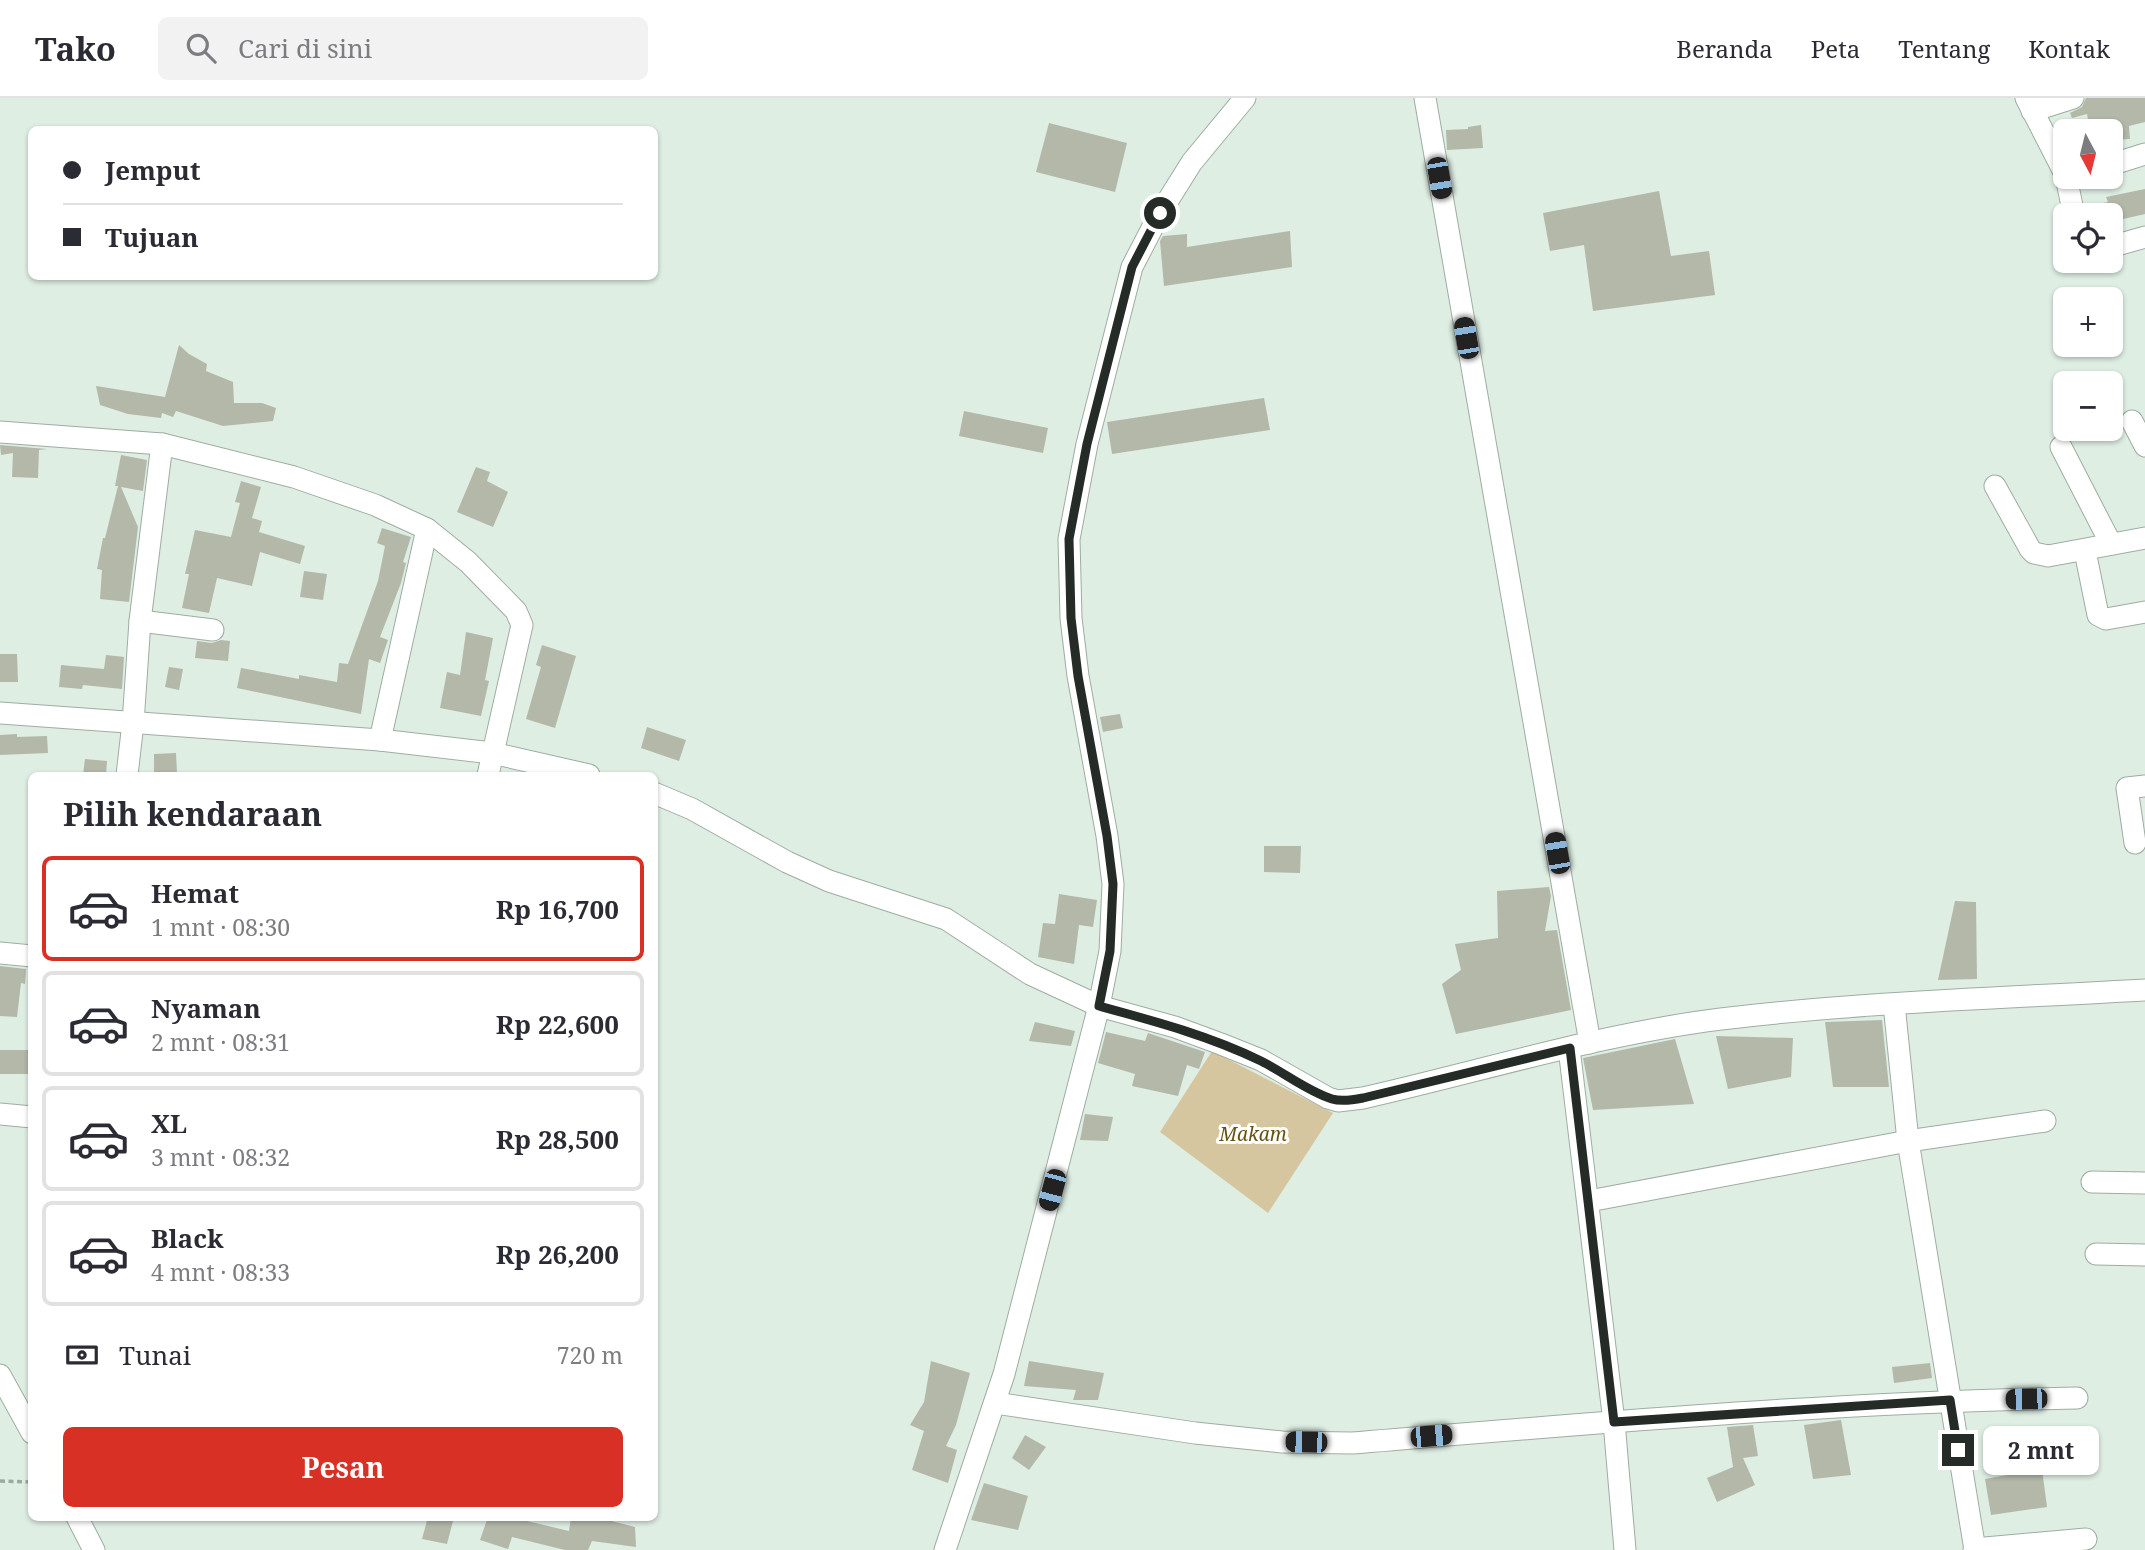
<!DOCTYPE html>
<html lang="id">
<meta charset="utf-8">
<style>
:root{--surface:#fff;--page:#f2f2f3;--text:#2b2b33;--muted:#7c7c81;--line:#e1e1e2;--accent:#d93025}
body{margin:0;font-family:"Noto Serif",serif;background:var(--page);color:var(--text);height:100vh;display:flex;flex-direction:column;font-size:26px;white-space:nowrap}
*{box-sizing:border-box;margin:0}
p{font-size:23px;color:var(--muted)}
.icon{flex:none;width:38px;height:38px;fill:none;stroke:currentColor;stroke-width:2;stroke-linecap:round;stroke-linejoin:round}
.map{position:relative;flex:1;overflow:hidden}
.drawer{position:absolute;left:28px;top:674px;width:630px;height:749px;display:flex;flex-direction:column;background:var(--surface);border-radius:10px;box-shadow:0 2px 5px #0004}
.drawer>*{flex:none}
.hud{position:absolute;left:28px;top:28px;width:630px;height:154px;border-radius:10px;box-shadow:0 2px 5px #0004;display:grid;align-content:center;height:154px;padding:0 35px;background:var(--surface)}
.needle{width:46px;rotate:173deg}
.fabs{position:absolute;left:2053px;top:21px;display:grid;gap:14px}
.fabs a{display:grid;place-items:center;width:70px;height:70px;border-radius:10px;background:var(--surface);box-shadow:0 2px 5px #0004;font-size:35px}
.end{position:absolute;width:32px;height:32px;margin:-16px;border:9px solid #252b27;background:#fff;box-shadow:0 0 0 4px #fff}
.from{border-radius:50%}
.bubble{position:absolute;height:49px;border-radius:10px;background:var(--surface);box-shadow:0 2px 5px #0004;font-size:23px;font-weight:700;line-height:49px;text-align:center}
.car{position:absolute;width:21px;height:42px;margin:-21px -10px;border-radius:9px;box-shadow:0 0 5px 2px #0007;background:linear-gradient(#222 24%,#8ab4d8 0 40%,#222 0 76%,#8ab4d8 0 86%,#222 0)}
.hud b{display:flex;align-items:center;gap:24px;height:66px;font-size:26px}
.hud b+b{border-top:2px solid var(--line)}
.hud i{width:18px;height:18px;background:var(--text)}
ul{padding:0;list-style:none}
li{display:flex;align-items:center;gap:21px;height:105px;margin:0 14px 10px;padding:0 21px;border:4px solid var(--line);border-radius:10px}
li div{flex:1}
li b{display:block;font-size:26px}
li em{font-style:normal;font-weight:700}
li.selected{border-color:var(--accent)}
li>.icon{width:63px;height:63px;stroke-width:1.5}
h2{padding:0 35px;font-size:32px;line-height:84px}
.pay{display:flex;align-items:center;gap:18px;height:77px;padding:0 35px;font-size:26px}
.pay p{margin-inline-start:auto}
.primary-button{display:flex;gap:14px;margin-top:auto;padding:14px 35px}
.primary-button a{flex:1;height:80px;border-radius:10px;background:var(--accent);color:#fff;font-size:28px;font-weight:700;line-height:80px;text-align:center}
header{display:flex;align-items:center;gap:42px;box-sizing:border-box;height:98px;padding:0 35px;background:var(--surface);border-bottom:2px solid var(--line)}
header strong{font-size:33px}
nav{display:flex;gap:38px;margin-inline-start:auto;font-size:24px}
.search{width:490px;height:63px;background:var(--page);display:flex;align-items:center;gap:18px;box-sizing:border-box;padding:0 24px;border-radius:10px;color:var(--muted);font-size:26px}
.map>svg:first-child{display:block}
.green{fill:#d6c69f}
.building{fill:#b3b8a9}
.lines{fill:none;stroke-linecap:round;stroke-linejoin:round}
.minor-casing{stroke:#9eada2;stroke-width:23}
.path{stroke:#9ca9a0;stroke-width:3.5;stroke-dasharray:5 3.5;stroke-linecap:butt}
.minor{stroke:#fff;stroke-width:21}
.route{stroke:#252b27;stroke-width:9}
.labels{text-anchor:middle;stroke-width:6;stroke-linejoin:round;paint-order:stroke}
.park-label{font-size:19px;font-style:italic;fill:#675111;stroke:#fff}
</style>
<header>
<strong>Tako</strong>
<div class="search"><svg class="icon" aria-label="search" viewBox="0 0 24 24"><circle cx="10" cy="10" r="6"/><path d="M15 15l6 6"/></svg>Cari di sini</div>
<nav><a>Beranda</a><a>Peta</a><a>Tentang</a><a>Kontak</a></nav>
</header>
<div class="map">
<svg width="2145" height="1452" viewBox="0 0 2145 1452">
<rect width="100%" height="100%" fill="#deeee3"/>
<polygon class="green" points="1212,953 1333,1015 1268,1115 1160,1034"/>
<g class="building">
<polygon points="2086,0 2145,0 2145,24 2129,28 2130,41 2110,42 2110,33 2090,33 2087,16 2072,20 2070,15 2082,9"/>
<polygon points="1049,25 1127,45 1115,94 1036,74"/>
<polygon points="1481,27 1483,50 1447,52 1446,32 1468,31 1468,29"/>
<polygon points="2145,91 2145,116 2119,122 2119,117 2087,117 2086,109 2108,104 2106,99"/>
<polygon points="1659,93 1671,158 1709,153 1715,197 1593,213 1584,147 1550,153 1543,115"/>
<polygon points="1290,133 1292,169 1164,188 1160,143 1163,138 1187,136 1187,149"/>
<polygon points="179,247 189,256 207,266 206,273 233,284 234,305 262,305 276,310 273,323 223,328 176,313 173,319 162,315 161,320 128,316 100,307 96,288 165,299"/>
<polygon points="1264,300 1270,332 1112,356 1107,324"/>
<polygon points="964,313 1048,330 1043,355 959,338"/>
<polygon points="0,347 47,351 39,352 38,380 12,379 13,355 1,357"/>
<polygon points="121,357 147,362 143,393 121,389 138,429 129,504 100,501 102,472 97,471 103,440 105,440 118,388 115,388"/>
<polygon points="476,369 490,374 487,383 508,394 493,429 457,414"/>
<polygon points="241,383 261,389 252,420 262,423 259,434 305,448 300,466 260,454 252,488 217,480 209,515 182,510 189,476 185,476 195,432 231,439 240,405 235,404"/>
<polygon points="382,430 411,439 403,464 406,465 401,485 380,539 388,542 380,565 369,561 361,616 237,590 241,570 299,581 299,577 337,584 339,565 348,566 378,483 385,448 377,445"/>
<polygon points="304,473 327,476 323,502 300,499"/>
<polygon points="466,534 493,540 485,582 489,583 481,618 440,610 447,574 460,577"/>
<polygon points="221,542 230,543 228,563 195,560 197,543 212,545"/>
<polygon points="542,547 576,558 555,630 526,621 541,569 536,567"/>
<polygon points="0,556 17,556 18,584 0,584"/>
<polygon points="106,557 124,559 122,591 83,587 82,591 59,589 61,567 104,571"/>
<polygon points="169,569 183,571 179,592 165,589"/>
<polygon points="1120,616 1123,630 1103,634 1100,619"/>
<polygon points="647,629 686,642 679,663 641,650"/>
<polygon points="17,636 17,639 47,638 48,655 0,657 0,637"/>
<polygon points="176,655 177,676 154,677 154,656"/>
<polygon points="85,661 107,663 106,677 83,677"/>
<polygon points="1264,748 1301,748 1300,775 1264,774"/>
<polygon points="1549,789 1551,798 1545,833 1557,832 1571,912 1456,936 1442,886 1461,872 1455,846 1498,840 1497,793"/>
<polygon points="1059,796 1097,802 1093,829 1079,827 1074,866 1038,859 1043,825 1055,826"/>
<polygon points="1955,803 1976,804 1977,881 1938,882"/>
<polygon points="0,868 26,871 25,886 21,885 17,919 0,918"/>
<polygon points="1882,922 1889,989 1833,989 1825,924"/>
<polygon points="1035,924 1075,933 1071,948 1029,943"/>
<polygon points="1106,934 1145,943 1148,935 1205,954 1199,971 1187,967 1178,998 1132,988 1135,976 1098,965"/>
<polygon points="1716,938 1793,940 1791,979 1728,991"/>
<polygon points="1675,941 1694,1006 1593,1012 1583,960"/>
<rect x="0" y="952" width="32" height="24"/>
<polygon points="1085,1016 1113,1019 1108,1043 1080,1042"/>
<polygon points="931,1263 970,1275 956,1327 946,1348 957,1352 948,1385 912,1372 924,1333 910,1327 924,1304"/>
<polygon points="1029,1263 1104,1275 1098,1302 1073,1302 1076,1292 1024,1288"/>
<polygon points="1930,1265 1932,1280 1894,1285 1892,1269"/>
<polygon points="1841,1322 1851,1377 1813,1381 1804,1327"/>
<polygon points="1753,1327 1758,1358 1743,1360 1755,1387 1717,1404 1707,1380 1733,1369 1727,1329"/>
<polygon points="1025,1337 1046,1349 1029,1372 1012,1360"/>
<polygon points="2042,1371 2047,1409 1991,1417 1985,1381"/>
<polygon points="984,1385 1028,1398 1018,1432 971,1422"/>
<polygon points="428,1419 454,1419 447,1446 422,1441"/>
<polygon points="488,1419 510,1419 569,1433 571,1419 596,1419 635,1429 636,1449 592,1443 588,1452 565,1452 512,1439 508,1451 480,1442"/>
</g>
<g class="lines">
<defs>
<g id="minor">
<polyline points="1425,0 1590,945"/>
<polyline points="2026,0 2065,76"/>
<polyline points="2032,13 2073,0"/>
<polyline points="2110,67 2145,56"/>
<polyline points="2066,79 2074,117"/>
<polyline points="2110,149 2145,139"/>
<polyline points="2132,323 2145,348"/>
<polyline points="0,334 162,346 294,379 375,407 427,431 468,464 516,513 522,527 488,677"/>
<polyline points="2061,349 2111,446"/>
<polyline points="1995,388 2030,451 2034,455 2048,458 2145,440"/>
<polyline points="2087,463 2098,517 2106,521 2145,514"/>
<polyline points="140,523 213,532"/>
<polyline points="0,615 380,642 492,655 589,677"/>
<polyline points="380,642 427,431"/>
<polyline points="127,677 133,625 140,523 162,346"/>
<path d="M654,695L692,711L787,764L829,783L946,821L1030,876L1099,908L1175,929L1221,946L1261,962L1328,1000L1338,1003L1363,1000C1482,973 1600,936 1721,921C1862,904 2004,900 2145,892"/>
<polyline points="2135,745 2127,690 2145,688"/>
<polyline points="0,855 32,858"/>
<polyline points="1894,906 1908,1043 1975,1452"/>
<polyline points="1569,950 1614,1324 1625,1452"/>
<polyline points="0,1016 32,1019"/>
<polyline points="2092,1084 2145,1085"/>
<polyline points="1589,1103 1908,1043 2045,1023"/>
<polyline points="2096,1156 2145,1157"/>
<polyline points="0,1277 32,1335"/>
<path d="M995,1305L1195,1335L1282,1344L1352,1345C1594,1325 1835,1304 2077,1300"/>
<polyline points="77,1419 94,1452"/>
<polyline points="1974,1451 2086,1441"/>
<polyline points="945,1452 1004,1276 1099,908 1110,853 1113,786 1107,738 1078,578 1071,520 1069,441 1087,346 1132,169 1160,115 1192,64 1245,0"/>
</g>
</defs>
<use href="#minor" class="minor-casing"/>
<polyline class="path" points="0,1383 32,1384"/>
<use href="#minor" class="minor"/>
</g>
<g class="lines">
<path class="route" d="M1160,115L1132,169L1087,346L1069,441L1071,520L1078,578L1107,738L1113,786L1110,853L1099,908C1154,923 1210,938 1261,963C1285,975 1307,993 1332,1001C1342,1004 1353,1002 1363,1000L1570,950L1614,1324L1950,1302L1958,1352"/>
</g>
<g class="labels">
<g class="park-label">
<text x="1253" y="1043">Makam</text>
</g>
</g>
</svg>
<div class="fabs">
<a><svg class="needle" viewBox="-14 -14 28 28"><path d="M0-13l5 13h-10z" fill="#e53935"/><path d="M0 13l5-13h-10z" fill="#7c7c81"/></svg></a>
<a><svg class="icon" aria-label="locate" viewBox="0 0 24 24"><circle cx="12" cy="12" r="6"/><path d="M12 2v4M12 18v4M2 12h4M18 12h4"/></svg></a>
<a>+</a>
<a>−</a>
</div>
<i class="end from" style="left:1160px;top:115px"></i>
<i class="end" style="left:1958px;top:1352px"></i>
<div class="bubble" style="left:1983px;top:1328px;width:116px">2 mnt</div>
<i class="car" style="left:1439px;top:80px;rotate:170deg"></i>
<i class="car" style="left:1466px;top:240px;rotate:350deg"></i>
<i class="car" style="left:1557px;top:755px;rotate:350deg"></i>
<i class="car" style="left:1052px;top:1092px;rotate:195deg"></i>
<i class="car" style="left:2026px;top:1301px;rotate:269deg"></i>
<i class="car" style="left:1431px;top:1338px;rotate:85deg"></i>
<i class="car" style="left:1306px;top:1344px;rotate:271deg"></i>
<div class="hud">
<b><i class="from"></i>Jemput</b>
<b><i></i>Tujuan</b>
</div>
<section class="drawer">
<h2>Pilih kendaraan</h2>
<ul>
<li class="selected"><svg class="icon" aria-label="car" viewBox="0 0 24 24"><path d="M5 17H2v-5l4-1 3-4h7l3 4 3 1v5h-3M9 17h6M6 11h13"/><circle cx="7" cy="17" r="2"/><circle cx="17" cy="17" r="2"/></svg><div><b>Hemat</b><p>1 mnt · 08:30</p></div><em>Rp 16,700</em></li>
<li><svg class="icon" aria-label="car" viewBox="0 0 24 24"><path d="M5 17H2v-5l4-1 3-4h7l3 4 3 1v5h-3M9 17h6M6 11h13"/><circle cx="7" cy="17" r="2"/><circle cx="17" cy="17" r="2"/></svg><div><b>Nyaman</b><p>2 mnt · 08:31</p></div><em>Rp 22,600</em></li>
<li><svg class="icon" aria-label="car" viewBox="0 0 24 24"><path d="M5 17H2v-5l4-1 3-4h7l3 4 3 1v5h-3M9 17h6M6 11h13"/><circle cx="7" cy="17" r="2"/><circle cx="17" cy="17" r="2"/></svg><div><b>XL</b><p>3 mnt · 08:32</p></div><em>Rp 28,500</em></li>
<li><svg class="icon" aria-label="car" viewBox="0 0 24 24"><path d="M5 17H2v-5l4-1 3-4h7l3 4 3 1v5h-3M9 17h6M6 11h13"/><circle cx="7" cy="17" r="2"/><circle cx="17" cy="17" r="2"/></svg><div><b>Black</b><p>4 mnt · 08:33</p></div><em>Rp 26,200</em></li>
</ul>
<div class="pay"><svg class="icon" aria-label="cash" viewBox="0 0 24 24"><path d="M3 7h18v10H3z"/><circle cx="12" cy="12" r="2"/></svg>Tunai<p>720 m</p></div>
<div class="primary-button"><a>Pesan</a></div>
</section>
</div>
